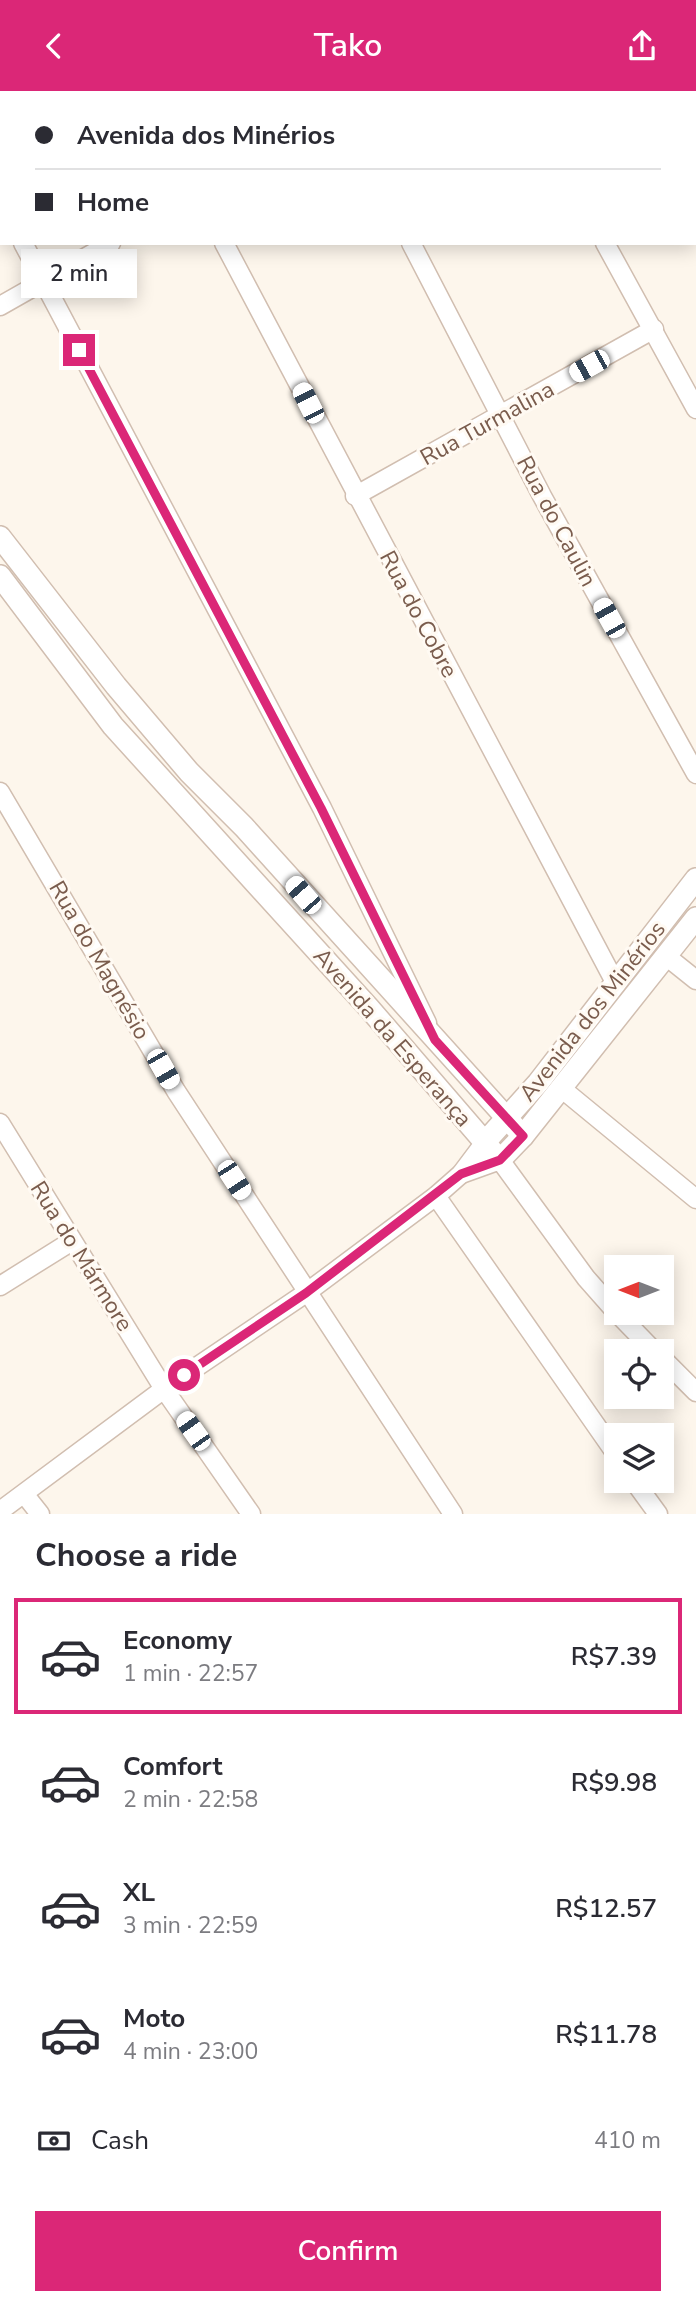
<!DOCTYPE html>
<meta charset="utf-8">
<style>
:root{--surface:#fff;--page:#f2f2f3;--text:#2b2b33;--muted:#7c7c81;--line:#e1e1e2;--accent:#db2777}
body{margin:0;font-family:"Nunito Sans",sans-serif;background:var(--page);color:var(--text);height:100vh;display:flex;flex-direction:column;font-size:26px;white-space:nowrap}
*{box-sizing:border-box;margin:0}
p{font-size:23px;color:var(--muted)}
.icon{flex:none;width:38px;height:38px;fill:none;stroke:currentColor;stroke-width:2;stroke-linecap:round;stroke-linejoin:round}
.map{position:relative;height:1423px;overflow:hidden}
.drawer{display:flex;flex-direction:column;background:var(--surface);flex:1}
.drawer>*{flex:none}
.hud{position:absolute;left:0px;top:0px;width:696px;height:154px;box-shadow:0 4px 18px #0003;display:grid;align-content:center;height:154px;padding:0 35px;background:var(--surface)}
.needle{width:46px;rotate:270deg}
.buttons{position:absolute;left:604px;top:1164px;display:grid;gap:14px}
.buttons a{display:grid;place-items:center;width:70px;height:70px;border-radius:0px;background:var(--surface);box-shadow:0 4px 18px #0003;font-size:35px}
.end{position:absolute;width:32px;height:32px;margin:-16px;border:9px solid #db2777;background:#fff;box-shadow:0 0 0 4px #fff}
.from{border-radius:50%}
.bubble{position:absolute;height:49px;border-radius:0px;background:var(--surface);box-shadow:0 4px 18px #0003;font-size:23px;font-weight:600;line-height:49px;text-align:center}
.car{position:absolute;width:21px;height:42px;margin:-21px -10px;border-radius:9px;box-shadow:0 0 5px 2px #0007;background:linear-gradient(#fff 24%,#345 0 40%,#fff 0 76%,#345 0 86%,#fff 0)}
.hud b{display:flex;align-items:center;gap:24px;height:66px;font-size:26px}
.hud b+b{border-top:2px solid var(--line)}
.hud i{width:18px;height:18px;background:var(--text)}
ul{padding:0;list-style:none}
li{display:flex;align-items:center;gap:21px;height:116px;margin:0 14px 10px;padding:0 21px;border:4px solid transparent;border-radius:0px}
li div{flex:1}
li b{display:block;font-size:26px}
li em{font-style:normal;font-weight:600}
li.selected{border-color:var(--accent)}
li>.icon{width:63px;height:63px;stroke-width:1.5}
h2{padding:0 35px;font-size:32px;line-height:84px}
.pay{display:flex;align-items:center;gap:18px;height:77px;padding:0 35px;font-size:26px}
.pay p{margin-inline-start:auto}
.primary-button{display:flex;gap:14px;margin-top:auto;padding:14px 35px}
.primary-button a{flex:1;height:80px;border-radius:0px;background:var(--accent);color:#fff;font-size:28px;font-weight:600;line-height:80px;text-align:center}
header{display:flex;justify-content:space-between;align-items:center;height:91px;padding:0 35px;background:var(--accent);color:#fff;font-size:32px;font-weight:600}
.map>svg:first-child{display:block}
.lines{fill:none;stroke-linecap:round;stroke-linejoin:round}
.minor-casing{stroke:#d1beb0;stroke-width:21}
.tertiary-casing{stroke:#d1beb0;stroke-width:24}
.minor{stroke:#fff;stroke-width:18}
.tertiary{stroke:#fff;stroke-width:21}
.route{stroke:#db2777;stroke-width:9}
.labels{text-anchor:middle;stroke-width:6;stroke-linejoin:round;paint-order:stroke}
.street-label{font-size:23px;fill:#7a5c4d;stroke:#fffaf3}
</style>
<header><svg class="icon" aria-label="back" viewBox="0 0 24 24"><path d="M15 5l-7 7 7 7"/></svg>Tako<svg class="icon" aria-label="share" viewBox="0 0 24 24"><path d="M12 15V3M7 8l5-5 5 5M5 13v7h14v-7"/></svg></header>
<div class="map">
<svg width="696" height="1423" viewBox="0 0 696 1423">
<rect width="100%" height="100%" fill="#fdf6ec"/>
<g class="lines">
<defs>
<g id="minor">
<polyline points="518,0 519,2"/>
<polyline points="20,2 24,0"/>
<polyline points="384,2 387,0"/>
<polyline points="0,12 2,11"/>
<polyline points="695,20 696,19"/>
<polyline points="0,106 2,109"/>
<polyline points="23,152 322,717 427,932"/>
<polyline points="224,152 616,893"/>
<polyline points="411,152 542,405 696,683"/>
<polyline points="605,152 696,318"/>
<polyline points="0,215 111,152"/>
<polyline points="355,405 654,238"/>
<polyline points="0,701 176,1000 453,1423"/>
<polyline points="666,865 696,889"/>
<polyline points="561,997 696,1108"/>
<polyline points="0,1032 164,1298 251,1423"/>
<polyline points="461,1083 500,1069 586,1187 616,1221"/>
<polyline points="436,1105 616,1363"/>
<polyline points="0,1195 72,1150"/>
<polyline points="617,1222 654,1260"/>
<polyline points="662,1267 696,1301"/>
<polyline points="634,1390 658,1423"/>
<polyline points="25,1404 40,1423"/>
<polyline points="0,1420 164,1298 306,1202 436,1105 461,1083 485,1051"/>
</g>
<g id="tertiary">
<polyline points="0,446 116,595 189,681 244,736 523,1045"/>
<polyline points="0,485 113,635 369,917 500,1069 523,1045 696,827"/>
<polyline points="485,1051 538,992 696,788"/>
</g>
</defs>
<use href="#minor" class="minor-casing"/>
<use href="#tertiary" class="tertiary-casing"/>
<use href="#minor" class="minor"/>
<use href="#tertiary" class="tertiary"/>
</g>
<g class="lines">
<polyline class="route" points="79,259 321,717 435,949 523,1045 500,1069 461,1083 306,1202 184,1284"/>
</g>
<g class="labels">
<g class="street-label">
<text transform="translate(487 332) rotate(-29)" y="8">Rua Turmalina</text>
<text transform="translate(557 430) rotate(62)" y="8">Rua do Caulin</text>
<text transform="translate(419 523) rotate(62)" y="8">Rua do Cobre</text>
<text transform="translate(100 869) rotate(60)" y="8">Rua do Magnésio</text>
<text transform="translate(592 920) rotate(-52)" y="8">Avenida dos Minérios</text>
<text transform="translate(393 946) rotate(49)" y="8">Avenida da Esperança</text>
<text transform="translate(82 1165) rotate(58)" y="8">Rua do Mármore</text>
</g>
</g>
</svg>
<div class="buttons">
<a><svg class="needle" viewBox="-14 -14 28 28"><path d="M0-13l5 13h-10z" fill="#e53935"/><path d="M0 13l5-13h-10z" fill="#7c7c81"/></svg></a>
<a><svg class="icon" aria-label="locate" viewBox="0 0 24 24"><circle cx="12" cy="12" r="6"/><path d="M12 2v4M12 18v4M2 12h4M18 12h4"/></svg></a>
<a><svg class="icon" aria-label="layers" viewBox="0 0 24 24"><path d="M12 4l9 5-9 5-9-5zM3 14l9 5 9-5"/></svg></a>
</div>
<i class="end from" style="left:184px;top:1284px"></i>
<i class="end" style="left:79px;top:259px"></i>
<div class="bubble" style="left:21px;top:158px;width:116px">2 min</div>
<i class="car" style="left:589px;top:275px;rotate:241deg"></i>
<i class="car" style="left:308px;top:312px;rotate:333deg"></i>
<i class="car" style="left:609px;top:527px;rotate:331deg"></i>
<i class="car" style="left:303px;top:804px;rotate:319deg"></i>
<i class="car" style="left:163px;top:978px;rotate:150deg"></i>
<i class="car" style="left:234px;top:1089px;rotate:147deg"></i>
<i class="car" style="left:193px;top:1340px;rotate:325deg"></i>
<div class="hud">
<b><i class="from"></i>Avenida dos Minérios</b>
<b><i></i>Home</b>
</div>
</div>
<section class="drawer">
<h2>Choose a ride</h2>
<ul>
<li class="selected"><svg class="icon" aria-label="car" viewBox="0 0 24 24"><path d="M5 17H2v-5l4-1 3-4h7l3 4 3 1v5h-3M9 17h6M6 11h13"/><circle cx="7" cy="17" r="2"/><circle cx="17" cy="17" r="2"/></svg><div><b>Economy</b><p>1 min · 22:57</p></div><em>R$7.39</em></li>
<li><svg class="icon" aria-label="car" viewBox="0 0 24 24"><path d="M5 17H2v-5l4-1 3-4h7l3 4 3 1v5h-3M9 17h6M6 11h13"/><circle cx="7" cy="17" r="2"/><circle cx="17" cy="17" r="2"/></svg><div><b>Comfort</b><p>2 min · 22:58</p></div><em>R$9.98</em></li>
<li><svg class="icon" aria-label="car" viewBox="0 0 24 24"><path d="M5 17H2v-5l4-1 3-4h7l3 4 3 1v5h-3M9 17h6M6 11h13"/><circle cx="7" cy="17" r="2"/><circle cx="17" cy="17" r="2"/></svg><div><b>XL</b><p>3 min · 22:59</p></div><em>R$12.57</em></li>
<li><svg class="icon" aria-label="car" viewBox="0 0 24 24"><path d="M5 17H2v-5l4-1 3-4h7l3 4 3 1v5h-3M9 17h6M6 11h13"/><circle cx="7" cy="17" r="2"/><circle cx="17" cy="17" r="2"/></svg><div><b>Moto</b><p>4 min · 23:00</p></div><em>R$11.78</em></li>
</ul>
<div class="pay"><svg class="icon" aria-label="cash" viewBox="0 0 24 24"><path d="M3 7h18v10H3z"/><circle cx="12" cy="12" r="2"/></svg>Cash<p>410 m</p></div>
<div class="primary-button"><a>Confirm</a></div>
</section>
